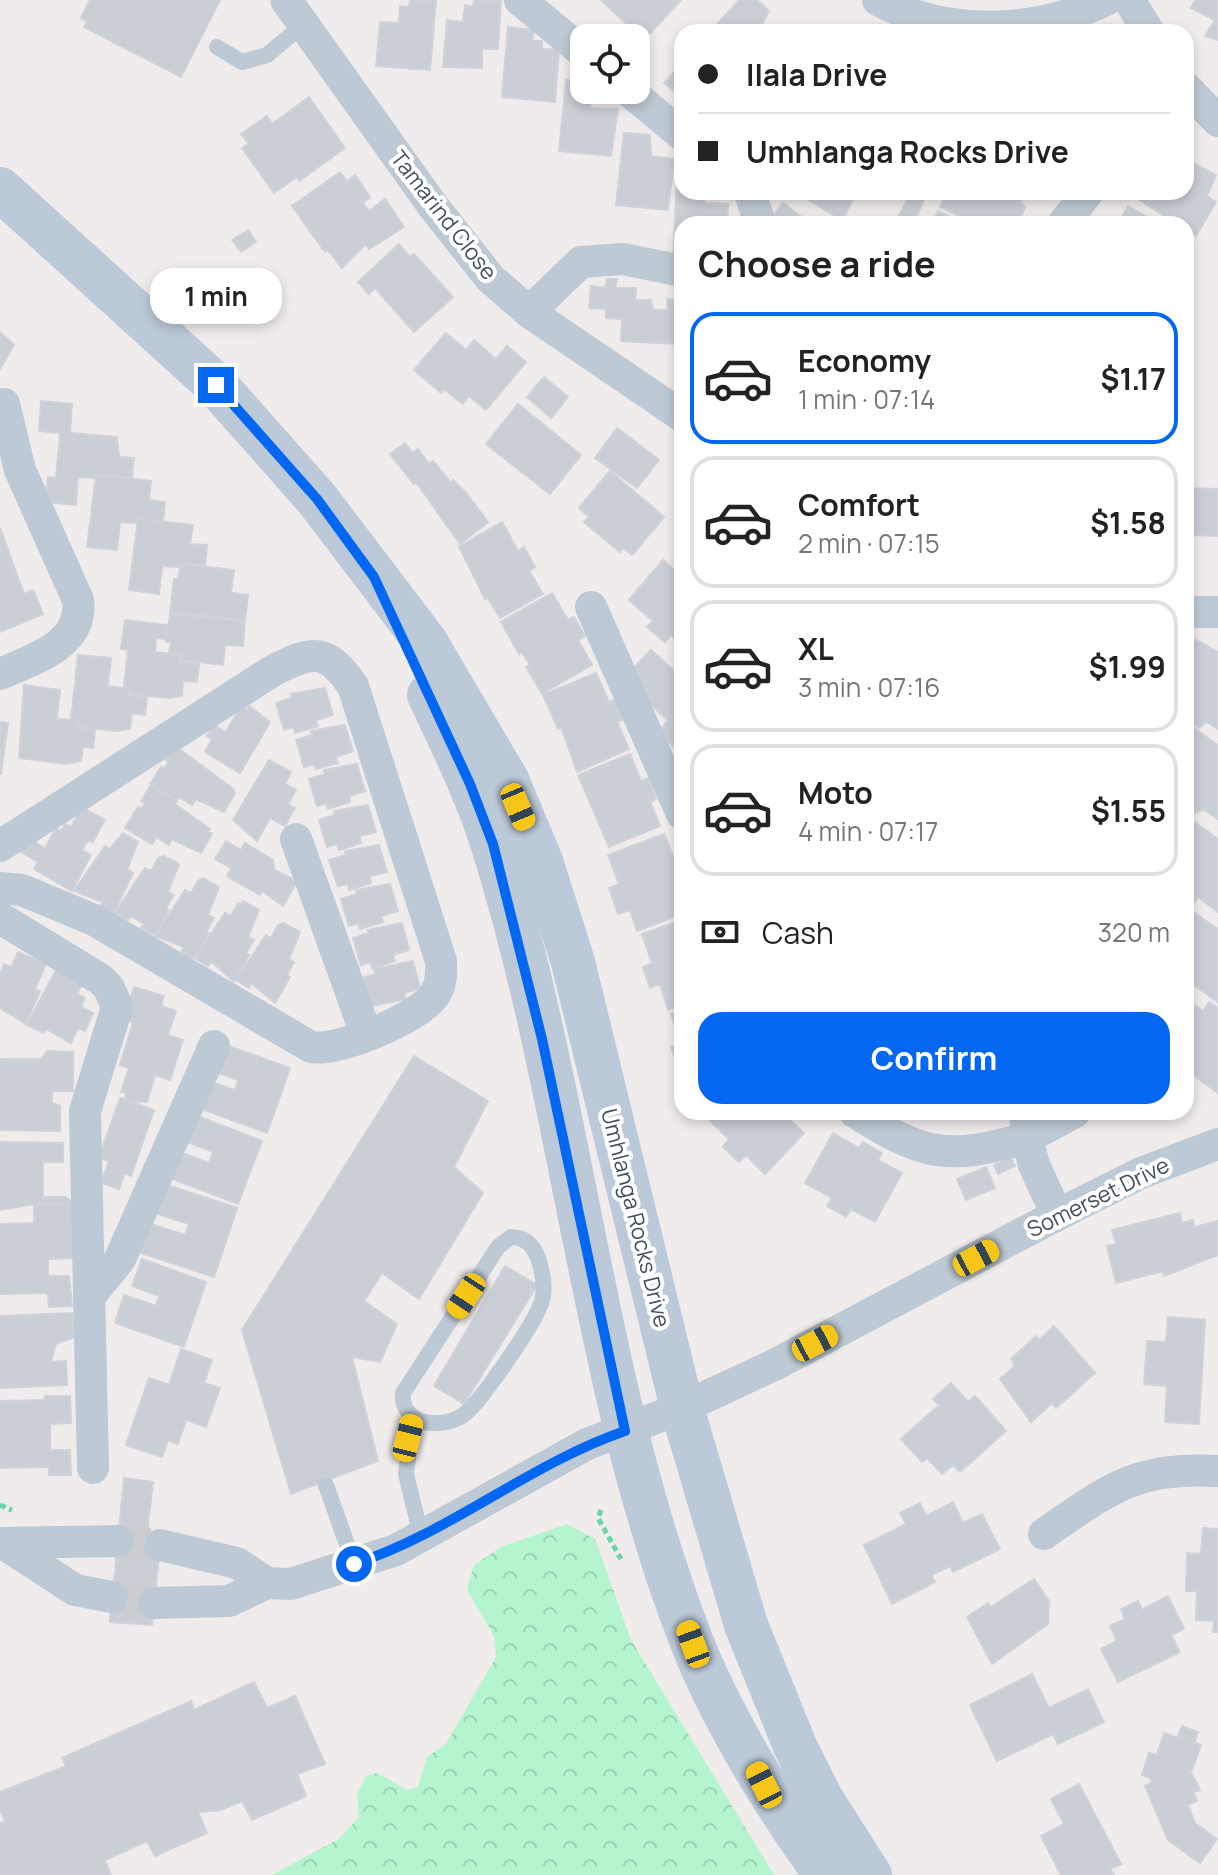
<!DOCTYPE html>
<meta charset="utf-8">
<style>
:root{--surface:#fff;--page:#f2f2f2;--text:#222;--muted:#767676;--line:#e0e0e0;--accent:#0467f1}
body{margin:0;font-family:Manrope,sans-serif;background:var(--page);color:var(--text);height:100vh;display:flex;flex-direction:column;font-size:30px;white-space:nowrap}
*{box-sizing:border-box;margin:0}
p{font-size:26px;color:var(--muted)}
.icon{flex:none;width:44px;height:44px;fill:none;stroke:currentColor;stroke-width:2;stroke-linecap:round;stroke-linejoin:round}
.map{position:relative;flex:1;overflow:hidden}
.panel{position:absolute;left:674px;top:216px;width:520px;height:904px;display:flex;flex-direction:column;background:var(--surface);border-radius:24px;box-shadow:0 4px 12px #0003}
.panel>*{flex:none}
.guide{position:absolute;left:674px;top:24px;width:520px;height:176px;border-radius:24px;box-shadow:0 4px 12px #0003;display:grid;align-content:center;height:176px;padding:0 24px;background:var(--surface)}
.tools{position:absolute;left:570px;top:24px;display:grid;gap:16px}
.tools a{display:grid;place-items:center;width:80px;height:80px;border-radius:16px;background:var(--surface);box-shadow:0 4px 12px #0003;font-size:40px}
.end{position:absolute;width:36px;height:36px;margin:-18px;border:10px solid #0467f1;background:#fff;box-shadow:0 0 0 4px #fff}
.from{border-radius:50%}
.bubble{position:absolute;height:56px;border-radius:24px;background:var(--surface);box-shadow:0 4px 12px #0003;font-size:26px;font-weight:700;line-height:56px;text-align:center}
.car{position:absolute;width:24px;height:48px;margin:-24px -12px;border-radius:10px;box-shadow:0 0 6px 2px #0007;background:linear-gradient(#f5c518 24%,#345 0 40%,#f5c518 0 76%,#345 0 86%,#f5c518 0)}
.guide b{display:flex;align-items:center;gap:28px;height:76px;font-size:30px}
.guide b+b{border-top:2px solid var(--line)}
.guide i{width:20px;height:20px;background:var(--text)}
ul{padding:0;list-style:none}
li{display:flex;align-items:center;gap:24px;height:132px;margin:0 16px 12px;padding:0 8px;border:4px solid var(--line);border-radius:24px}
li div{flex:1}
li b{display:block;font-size:30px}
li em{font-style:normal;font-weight:700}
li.active{border-color:var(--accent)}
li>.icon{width:72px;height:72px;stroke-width:1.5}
h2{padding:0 24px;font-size:36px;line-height:96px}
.pay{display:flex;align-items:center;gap:20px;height:88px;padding:0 24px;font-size:30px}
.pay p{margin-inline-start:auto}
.button{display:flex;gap:16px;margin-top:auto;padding:16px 24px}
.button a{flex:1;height:92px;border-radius:24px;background:var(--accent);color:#fff;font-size:32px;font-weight:700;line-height:92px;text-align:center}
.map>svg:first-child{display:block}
.forest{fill:url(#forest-crowns)}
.building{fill:#caced5;stroke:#cfd2d9;stroke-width:2}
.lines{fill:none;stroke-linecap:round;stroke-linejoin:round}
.minor-tunnel{stroke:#cdcdcf;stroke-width:32;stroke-dasharray:32 16;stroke-linecap:butt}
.path{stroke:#68d5a2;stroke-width:5;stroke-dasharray:6 4;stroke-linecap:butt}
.service{stroke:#bdc9d4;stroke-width:16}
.minor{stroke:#bdc9d4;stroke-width:32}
.secondary{stroke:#bcc9d8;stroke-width:44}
.route{stroke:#0467f1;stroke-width:10}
.labels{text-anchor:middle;stroke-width:8;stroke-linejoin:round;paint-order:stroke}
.street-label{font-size:22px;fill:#434f5c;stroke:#fff}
</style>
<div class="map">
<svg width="1218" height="1875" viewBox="0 0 1218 1875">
<defs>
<pattern id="forest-crowns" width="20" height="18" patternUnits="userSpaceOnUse" patternTransform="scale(2)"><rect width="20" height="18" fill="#b4f4ce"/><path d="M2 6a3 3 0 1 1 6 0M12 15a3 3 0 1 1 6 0" fill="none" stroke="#9cd3b3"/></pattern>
</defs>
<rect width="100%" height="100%" fill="#f0ecec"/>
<polygon class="forest" points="567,1524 595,1539 631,1640 774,1875 272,1875 339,1839 359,1817 357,1795 366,1776 377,1773 407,1790 418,1787 427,1757 446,1744 496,1657 494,1636 467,1590 474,1565 501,1547"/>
<g class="building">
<polygon points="90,0 220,0 181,77 84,27 87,21 81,18"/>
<polygon points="410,0 436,1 430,70 376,66 380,22 399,23 400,6 409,7"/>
<polygon points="474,0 501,1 498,49 482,49 482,68 443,67 447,20 463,22 465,5 473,7"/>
<polygon points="601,0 681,0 644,40"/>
<polygon points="739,0 757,0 769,11 758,32 710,32"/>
<polygon points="1195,0 1218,0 1218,40 1205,36 1215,20 1191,8"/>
<polygon points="508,27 534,30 532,41 542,41 542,49 559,50 555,102 502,97"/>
<polygon points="682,63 682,98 664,83"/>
<polygon points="566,80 584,82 584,90 592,90 590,108 618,109 611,156 559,151"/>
<polygon points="309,97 345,148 299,181 297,177 274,193 242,148 249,144 241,134 267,116 272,124"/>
<polygon points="624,133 650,135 651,156 674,159 668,210 616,205"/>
<polygon points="1186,159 1216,175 1207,196 1216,202 1196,236 1186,230 1186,224 1177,224 1130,194 1186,192"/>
<polygon points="340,172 347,181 355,175 370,197 363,203 369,211 385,199 404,227 369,249 366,244 342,268 328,250 325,252 292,206"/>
<polygon points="677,177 682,177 682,192 704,192 704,203 728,204 727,224 682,224 682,262 673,261"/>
<polygon points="795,192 857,192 842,220"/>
<polygon points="911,192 927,193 913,224 895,224"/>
<polygon points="946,192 1026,192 1020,202 1025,207 1018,224 976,224 940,207"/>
<polygon points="783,203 807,221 805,224 765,224"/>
<polygon points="1128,206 1159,224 1119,222"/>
<polygon points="938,211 964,224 932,224"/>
<polygon points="248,230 256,242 241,252 232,240"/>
<polygon points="399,244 410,257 414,254 453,297 414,332 375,288 369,294 358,282"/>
<polygon points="607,279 617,279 615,288 636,288 635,300 651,300 653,310 668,310 667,299 682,301 682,335 677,334 676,344 621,341 622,319 606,318 606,309 589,308 591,286 605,288"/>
<polygon points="0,332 14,345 0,369"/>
<polygon points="446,333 466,350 474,340 496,359 507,346 526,362 486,410 469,396 463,404 444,389 441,393 414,370"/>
<polygon points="544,377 568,397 551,418 527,397"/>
<polygon points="41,401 72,404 70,433 117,437 119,457 134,458 132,478 95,474 95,478 78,477 76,505 45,502 48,477 56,478 60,433 39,431"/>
<polygon points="518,404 581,455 550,494 486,444"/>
<polygon points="617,428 659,460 637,488 595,458"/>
<polygon points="405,443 413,453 418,449 429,464 433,461 451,483 453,480 467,494 488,522 460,544 416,482 414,484 390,454"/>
<polygon points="610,471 664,517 632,555 623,548 620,552 584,522 589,517 579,508"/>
<polygon points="96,475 151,481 149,500 165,502 163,521 136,519 136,523 120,522 117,550 87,547"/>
<polygon points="1188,488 1218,489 1218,536 1187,535"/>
<polygon points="138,519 193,525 190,544 207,545 205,565 178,563 178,567 162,566 159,594 129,590"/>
<polygon points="502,522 518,551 524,547 535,567 529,571 543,594 500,618 487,597 485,599 459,547"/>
<polygon points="0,528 24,594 33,590 43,614 0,632"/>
<polygon points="663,560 682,577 682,645 671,635 665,642 647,627 653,621 629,600"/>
<polygon points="180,564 234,570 231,593 248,595 245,620 170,612 174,579 178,579"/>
<polygon points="552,593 568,620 574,617 585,636 578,640 592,665 542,694 526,667 530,665 522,652 519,654 501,622"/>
<polygon points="170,614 245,621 243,646 225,645 223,665 181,660 181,655 169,653 171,642 166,642"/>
<polygon points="125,620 168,625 166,639 156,638 155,652 180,655 180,662 199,664 197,682 183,681 182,696 169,698 129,694 130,688 124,687 128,650 121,649"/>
<polygon points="1194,639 1218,652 1218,729 1207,722 1199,728 1186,719 1186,652"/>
<polygon points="651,650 682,678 682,744 677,750 658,732 668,721 643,697 647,692 628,674"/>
<polygon points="78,655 111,658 108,686 129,689 128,695 147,697 145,715 132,713 130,729 117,731 78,727 78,721 71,720"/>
<polygon points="596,673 609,702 615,699 624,719 617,722 629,749 577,772 561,727 558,729 543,695"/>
<polygon points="24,685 60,690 57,719 78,721 77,728 95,730 93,748 83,747 81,761 66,764 19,758"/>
<polygon points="325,688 333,715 316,720 318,726 295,733 294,727 284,730 276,703 292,698 291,694"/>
<polygon points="241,706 247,710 249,706 270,722 240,773 205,752 212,739 207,736 214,725 226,732"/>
<polygon points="0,722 8,723 1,774 0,774"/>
<polygon points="345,725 353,751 336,757 338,763 316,769 314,764 304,767 296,740 312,735 311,731"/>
<polygon points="1194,728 1218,745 1218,819 1203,809 1196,813 1186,805 1186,740"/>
<polygon points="174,745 232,788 235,793 224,812 196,799 192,805 179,797 177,800 150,784 161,767 164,769 168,762 165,759"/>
<polygon points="630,754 641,781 648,778 656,799 650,802 660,826 609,847 578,775"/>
<polygon points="269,760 291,772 285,784 296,790 288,805 295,808 285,826 270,818 257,841 233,820"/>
<polygon points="357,764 365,791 349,796 350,802 328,809 326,803 317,806 309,779 325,774 324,770"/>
<polygon points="151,785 177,801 175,804 210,829 208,832 212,834 201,853 172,839 169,845 156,837 152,844 125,828 138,807 141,809 145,803 141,801"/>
<polygon points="368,805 376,832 359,836 361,843 339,850 337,844 327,847 319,820 335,815 334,811"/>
<polygon points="82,807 105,820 93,842 88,840 82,850 91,855 72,891 34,869 38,862 16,849 24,836 45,848 56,828 61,831 65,824 71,827"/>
<polygon points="1189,818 1218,839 1218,912 1198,897 1193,904 1186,899 1186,823"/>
<polygon points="123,833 138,842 127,870 133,873 113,914 100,906 103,902 74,891 105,846 110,849"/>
<polygon points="664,834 675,861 682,859 682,914 637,931 630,910 618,914 609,888 619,884 608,855"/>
<polygon points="226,841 241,850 245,843 273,860 274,870 297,881 283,906 262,891 260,895 227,876 231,868 215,859"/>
<polygon points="379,845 387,872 370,876 371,883 349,890 348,884 338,886 329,860 346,855 345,851"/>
<polygon points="163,856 179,864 168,892 174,895 166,908 169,910 155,935 141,928 144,924 131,916 128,920 115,913 145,868 151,871 158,858"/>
<polygon points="203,878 219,887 208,915 214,918 207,931 209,933 194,959 181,952 184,947 155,936 185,890 191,893 198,881"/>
<polygon points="390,884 398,911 381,916 383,922 360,929 358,923 349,926 341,899 357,894 356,890"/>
<polygon points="243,901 259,910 248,937 254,940 246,953 249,955 234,982 211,961 208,966 195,958 225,913 231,916 238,903 241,905"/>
<polygon points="1186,907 1218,929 1218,1002 1192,984 1186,990"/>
<polygon points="682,920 682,1005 668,1010 660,984 650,988 643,967 652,963 642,934"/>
<polygon points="284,923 300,932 289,959 294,962 287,975 290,977 275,1003 251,983 249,988 236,980 266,935 271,938 278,925"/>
<polygon points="402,923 409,950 393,955 395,961 372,968 370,962 361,965 353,938 369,933 368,930"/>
<polygon points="18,952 46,964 35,989 40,991 26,1024 0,1008 0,974 4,964 11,967"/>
<polygon points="413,961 420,988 404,993 406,999 371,1006 362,978 376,974 374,969"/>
<polygon points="56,970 83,982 77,994 85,998 81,1007 93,1013 85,1031 78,1028 71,1043 46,1029 44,1033 27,1025"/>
<polygon points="134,987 164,996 161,1006 176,1011 168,1035 183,1040 170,1080 155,1075 147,1102 125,1101 126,1093 121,1092 129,1068 120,1065 133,1022 124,1019"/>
<polygon points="1186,999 1203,1011 1209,1002 1218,1008 1218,1093 1193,1075 1186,1080"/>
<polygon points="682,1010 682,1067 679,1068 671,1047 681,1043 671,1014"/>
<polygon points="223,1044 290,1068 267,1133 199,1108 209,1081 235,1090 238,1080 213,1071"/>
<polygon points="47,1051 73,1052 73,1091 52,1091 52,1103 60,1106 60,1131 0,1130 0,1059 41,1059"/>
<polygon points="414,1056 488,1101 454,1167 483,1193 419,1299 382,1273 364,1301 397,1324 380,1362 352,1357 378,1461 291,1494 242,1330"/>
<polygon points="120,1098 154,1110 131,1176 125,1173 119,1189 101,1183 109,1161 99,1158"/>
<polygon points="713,1112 786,1112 784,1114 804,1133 765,1174 746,1155 739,1162 723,1147 729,1139 707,1118"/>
<polygon points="195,1115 262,1141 238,1204 170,1178 180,1152 209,1163 213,1152 185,1141"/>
<polygon points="833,1133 859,1148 863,1142 882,1153 878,1160 902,1173 875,1222 851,1209 846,1217 827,1206 832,1198 805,1183"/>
<polygon points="0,1142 63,1143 63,1162 43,1162 43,1197 65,1197 75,1204 34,1204 0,1210"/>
<polygon points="1010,1157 1015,1166 998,1174 994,1165"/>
<polygon points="986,1167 995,1188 966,1200 957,1179"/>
<polygon points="167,1185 237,1208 214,1277 141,1253 151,1224 185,1235 189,1224 158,1214"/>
<polygon points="34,1204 75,1204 76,1258 48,1259 48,1276 69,1276 72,1306 49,1307 48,1293 0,1294 0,1224 34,1223"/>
<polygon points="1180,1213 1182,1223 1193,1220 1194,1227 1218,1221 1218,1255 1164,1276 1163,1271 1116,1283 1107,1246 1116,1244 1112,1230"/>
<polygon points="142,1259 206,1282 184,1347 115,1323 124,1295 156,1306 159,1296 132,1286"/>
<polygon points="505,1266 537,1285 464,1404 434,1386"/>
<polygon points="72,1313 74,1337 56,1344 51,1362 66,1361 67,1385 0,1388 0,1316"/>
<polygon points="1168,1317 1205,1320 1199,1424 1165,1422 1167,1386 1144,1384 1147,1341 1166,1342"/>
<polygon points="1054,1326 1095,1373 1056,1408 1052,1403 1031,1422 1000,1379 1015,1366 1011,1359 1036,1336 1039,1340"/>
<polygon points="181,1349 212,1360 204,1383 220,1388 206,1427 186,1420 178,1444 168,1440 162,1457 126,1445 149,1378 169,1385"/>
<polygon points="951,1383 968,1402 975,1396 1006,1431 960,1472 953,1465 942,1474 927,1458 922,1462 901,1439 939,1405 933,1399"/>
<polygon points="45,1396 70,1396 71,1423 50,1424 50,1450 70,1450 71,1475 49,1475 49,1467 0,1468 0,1401 44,1400"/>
<polygon points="124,1478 153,1482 147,1534 161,1535 152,1625 110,1622"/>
<polygon points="953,1502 963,1523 982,1514 1000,1549 953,1572 950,1566 931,1575 935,1582 892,1604 864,1545 906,1524 900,1513 920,1503 926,1516"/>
<polygon points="1203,1528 1218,1529 1218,1632 1213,1632 1214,1621 1196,1620 1197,1591 1186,1591 1187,1553 1201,1554"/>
<polygon points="1034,1579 1049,1601 1048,1624 992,1664 967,1617 988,1603 991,1607"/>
<polygon points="1168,1596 1184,1629 1171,1635 1180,1652 1118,1682 1101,1649 1117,1641 1110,1626 1125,1619 1121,1609 1138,1601 1142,1610"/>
<polygon points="1032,1674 1049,1708 1088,1689 1104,1722 1058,1744 1053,1734 997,1761 970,1705"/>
<polygon points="254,1682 267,1708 295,1696 325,1764 297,1774 306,1796 252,1820 242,1801 221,1810 198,1812 207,1833 155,1856 147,1841 105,1860 111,1875 0,1875 0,1823 5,1821 0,1809 0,1792 66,1766 62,1758 191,1701 194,1710"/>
<polygon points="1182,1726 1198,1732 1194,1744 1177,1738"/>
<polygon points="1164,1733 1201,1745 1192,1771 1187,1772 1192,1774 1200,1790 1193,1792 1197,1801 1188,1805 1195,1823 1217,1839 1200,1863 1168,1840 1145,1786 1151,1783 1151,1778 1142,1775 1149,1753 1157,1755"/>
<polygon points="1079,1784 1121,1864 1110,1869 1114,1875 1061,1875 1041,1836 1064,1824 1051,1799"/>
</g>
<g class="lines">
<g class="minor-tunnel">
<polyline points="118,1541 160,1545"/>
<polyline points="112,1597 154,1603"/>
</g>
<g class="path">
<polyline points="0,1505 12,1510"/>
<polyline points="601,1510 598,1518 621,1559"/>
</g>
<g class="service">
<polyline points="217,47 242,62 267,55 304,24"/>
<path d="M511,1237C525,1237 533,1245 538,1258C543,1273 547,1291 540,1306C532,1327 483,1398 467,1412C446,1431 400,1427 403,1393L498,1247Z"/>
<polyline points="413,1418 406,1474 421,1536"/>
<polyline points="326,1485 354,1564"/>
</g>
<g class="minor">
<polyline points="286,0 433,206 490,278 529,312 682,416"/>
<polyline points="520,0 584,53"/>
<path d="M878,0C948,37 1035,34 1106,0"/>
<polyline points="1129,0 1149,32"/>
<polyline points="1186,88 1218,121"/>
<polyline points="628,90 682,135"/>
<polyline points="750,192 760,224"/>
<polyline points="1063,224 1088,192"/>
<polyline points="529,312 581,262 623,259 682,271"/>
<polyline points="591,607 682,814"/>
<polyline points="1186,612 1218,612"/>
<path d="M0,674C33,659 84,645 78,600L20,470L4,404"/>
<polyline points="296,839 366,1034"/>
<path d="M0,846L274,670C314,650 326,648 353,686L441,961C442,975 441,987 433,997C416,1019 338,1052 311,1047L94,920L22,890L0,888"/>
<polyline points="0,918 100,979 109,988 117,1007 85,1111 93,1468"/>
<path d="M855,1112C925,1157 948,1160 1027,1138L1025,1112"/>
<polyline points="1057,1215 1034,1165 1027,1138 1075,1112"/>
<polyline points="89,1297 120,1259 214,1046"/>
<path d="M1044,1534C1109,1489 1136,1466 1218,1471"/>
<polyline points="0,1543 118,1541"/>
<polyline points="3,1543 75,1590 112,1597"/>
<polyline points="160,1545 237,1563 267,1583 291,1584 396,1550 587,1444 682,1408 776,1364 1057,1215 1141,1173 1218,1144"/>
<polyline points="154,1603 229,1601 267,1583"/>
</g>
<g class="secondary">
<polyline points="0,189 216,385 317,499 425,641 507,780 541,861 573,962 682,1408 746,1625 795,1746 822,1800 870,1875"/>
<path d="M429,695C452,744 477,794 493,846C575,1107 592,1385 691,1640C722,1719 776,1807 826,1875"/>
</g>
</g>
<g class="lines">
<path class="route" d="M216,385L317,499L374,577L470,784L493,844L542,1039L625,1431C529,1464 450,1533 354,1564"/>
</g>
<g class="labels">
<g class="street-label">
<text transform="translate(444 215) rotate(52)" y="8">Tamarind Close</text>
<text transform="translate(1098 1197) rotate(-26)" y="8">Somerset Drive</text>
<text transform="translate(636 1218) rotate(76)" y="8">Umhlanga Rocks Drive</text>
</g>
</g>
</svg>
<div class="tools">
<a><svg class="icon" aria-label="locate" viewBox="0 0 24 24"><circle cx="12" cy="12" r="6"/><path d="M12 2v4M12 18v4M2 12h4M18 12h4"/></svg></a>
</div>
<i class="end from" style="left:354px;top:1564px"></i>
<i class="end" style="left:216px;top:385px"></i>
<div class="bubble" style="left:150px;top:268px;width:132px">1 min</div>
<i class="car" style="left:518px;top:807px;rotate:157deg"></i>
<i class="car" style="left:976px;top:1258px;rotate:62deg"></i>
<i class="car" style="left:466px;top:1296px;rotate:213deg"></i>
<i class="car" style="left:815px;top:1343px;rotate:62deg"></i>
<i class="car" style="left:408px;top:1438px;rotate:14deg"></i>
<i class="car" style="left:693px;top:1644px;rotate:340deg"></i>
<i class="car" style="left:764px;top:1785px;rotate:333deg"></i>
<div class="guide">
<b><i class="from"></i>Ilala Drive</b>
<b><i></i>Umhlanga Rocks Drive</b>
</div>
<section class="panel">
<h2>Choose a ride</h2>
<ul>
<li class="active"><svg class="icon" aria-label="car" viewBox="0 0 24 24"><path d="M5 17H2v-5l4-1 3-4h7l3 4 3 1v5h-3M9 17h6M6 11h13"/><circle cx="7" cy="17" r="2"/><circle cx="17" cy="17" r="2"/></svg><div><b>Economy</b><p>1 min · 07:14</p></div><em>$1.17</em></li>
<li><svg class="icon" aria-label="car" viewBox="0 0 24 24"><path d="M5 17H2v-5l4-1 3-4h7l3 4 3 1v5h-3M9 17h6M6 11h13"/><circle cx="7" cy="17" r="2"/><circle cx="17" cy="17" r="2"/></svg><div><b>Comfort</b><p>2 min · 07:15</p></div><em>$1.58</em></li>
<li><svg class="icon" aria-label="car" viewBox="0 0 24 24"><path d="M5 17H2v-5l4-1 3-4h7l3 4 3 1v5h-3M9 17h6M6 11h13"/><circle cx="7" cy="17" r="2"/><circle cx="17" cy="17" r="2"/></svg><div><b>XL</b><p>3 min · 07:16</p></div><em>$1.99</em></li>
<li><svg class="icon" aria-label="car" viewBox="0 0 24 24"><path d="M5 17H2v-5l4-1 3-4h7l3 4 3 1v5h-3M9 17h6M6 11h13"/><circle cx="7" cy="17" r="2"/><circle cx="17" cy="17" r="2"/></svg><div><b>Moto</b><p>4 min · 07:17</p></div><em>$1.55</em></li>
</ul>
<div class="pay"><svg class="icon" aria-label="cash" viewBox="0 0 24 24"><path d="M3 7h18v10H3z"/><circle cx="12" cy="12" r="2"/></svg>Cash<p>320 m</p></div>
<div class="button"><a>Confirm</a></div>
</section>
</div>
